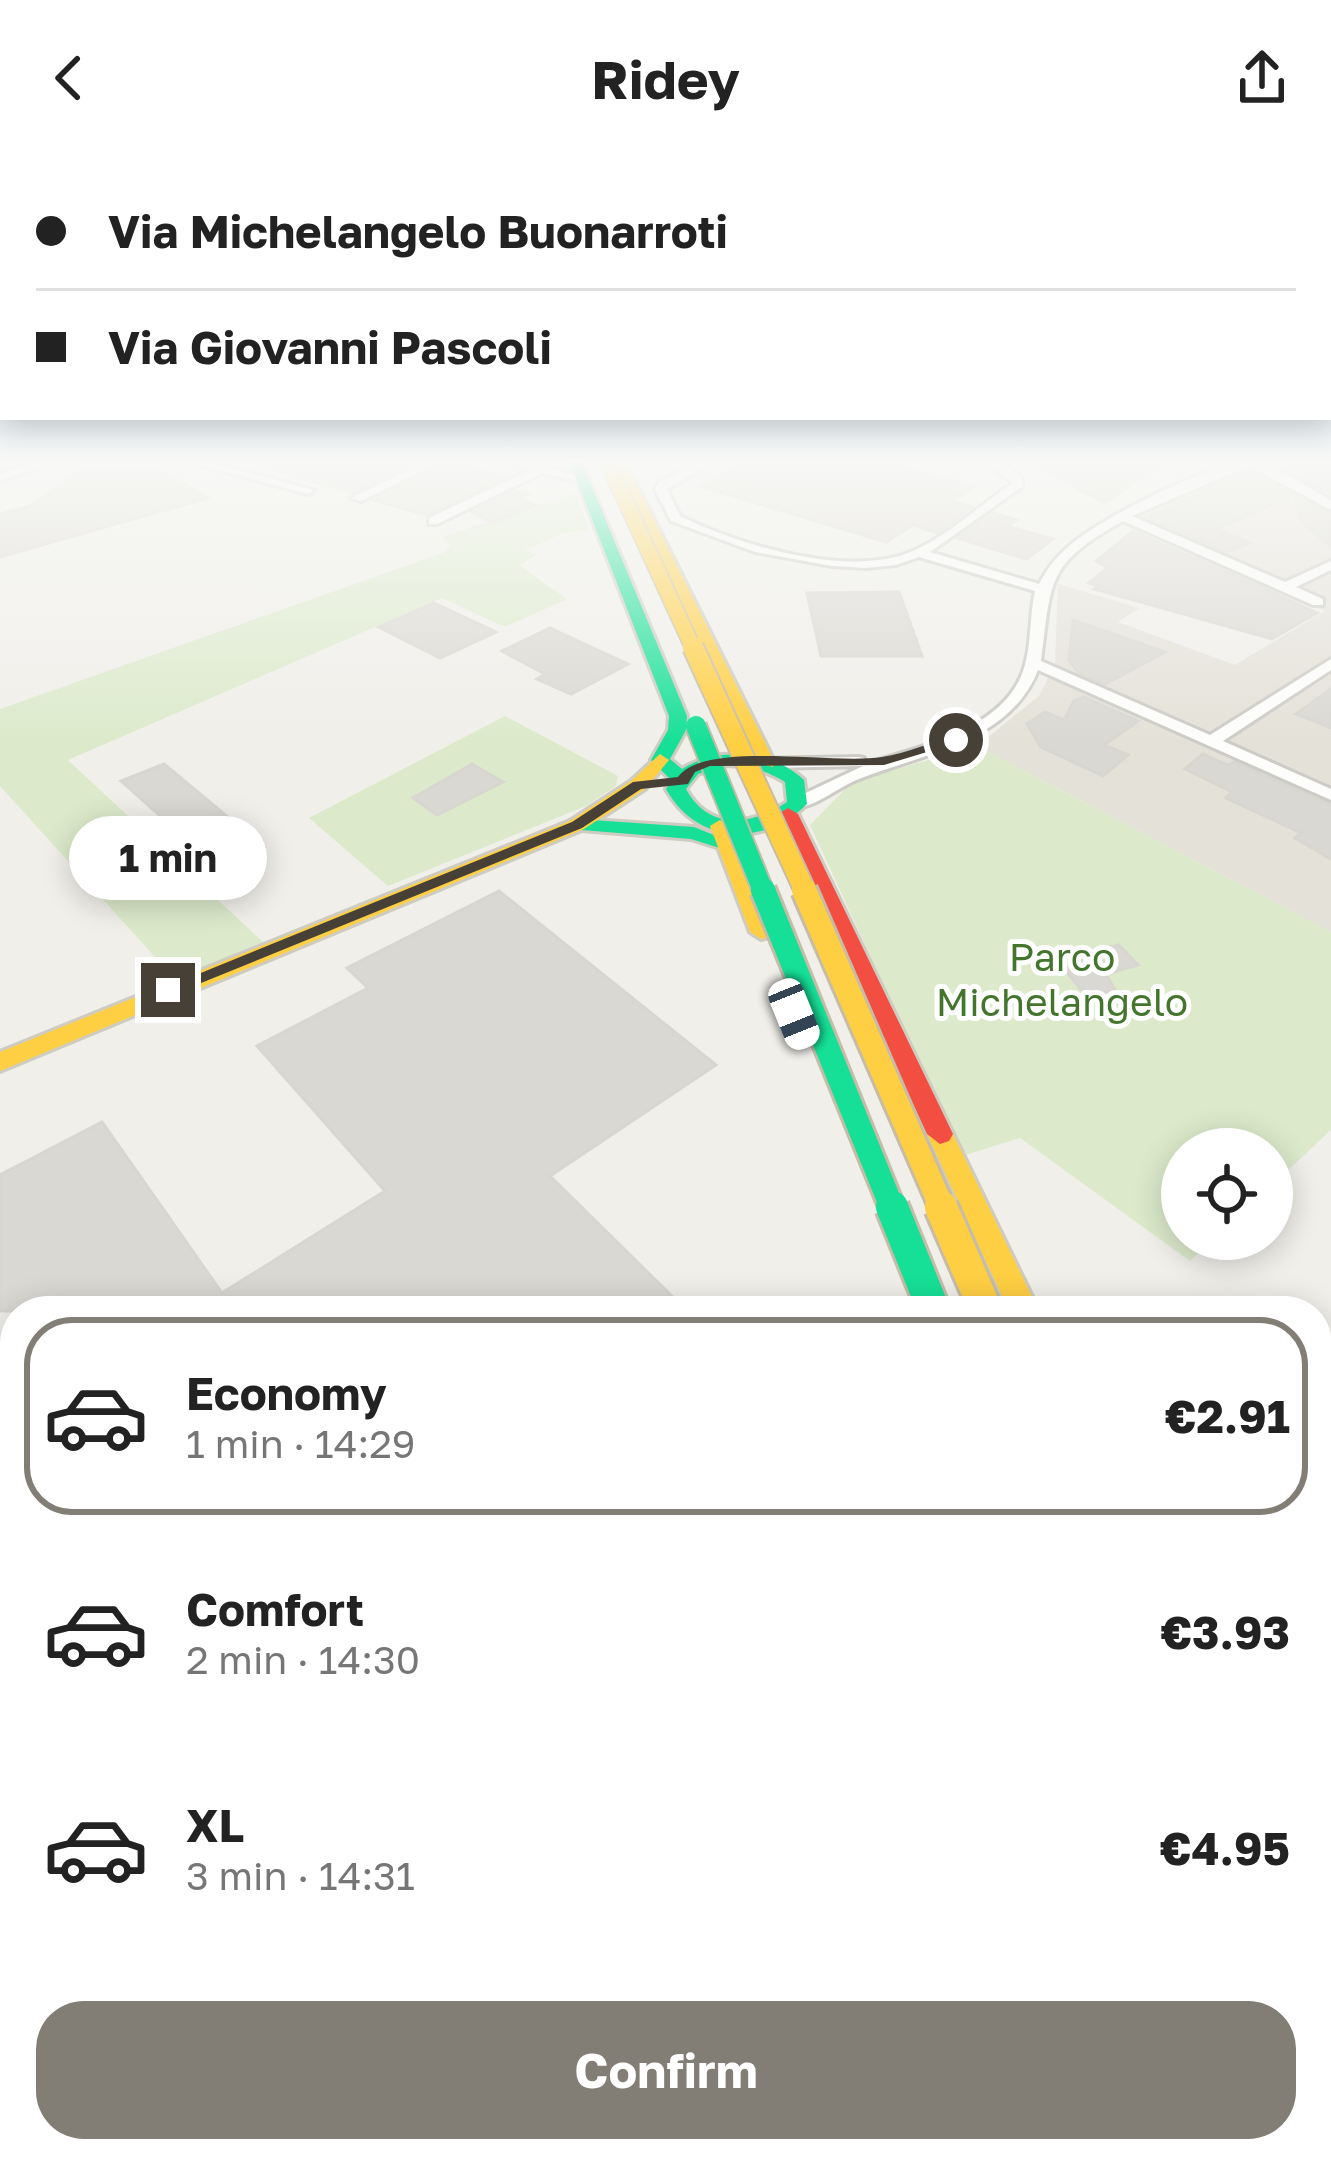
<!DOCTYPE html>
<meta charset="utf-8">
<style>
:root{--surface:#fff;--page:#f6f6f6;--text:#222;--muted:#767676;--line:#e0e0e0;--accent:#827d75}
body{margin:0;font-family:"Golos Text",sans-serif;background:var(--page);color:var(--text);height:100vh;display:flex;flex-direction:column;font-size:45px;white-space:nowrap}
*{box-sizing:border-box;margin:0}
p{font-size:39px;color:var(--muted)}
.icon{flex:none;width:66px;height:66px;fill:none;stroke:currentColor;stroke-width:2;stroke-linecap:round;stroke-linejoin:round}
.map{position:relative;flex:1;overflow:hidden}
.panel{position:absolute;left:0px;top:1140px;width:1332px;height:867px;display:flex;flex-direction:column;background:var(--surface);border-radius:48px 48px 0 0;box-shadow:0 6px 30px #0003}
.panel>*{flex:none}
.hud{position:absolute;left:0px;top:0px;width:1332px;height:264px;box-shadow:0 6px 30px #0003;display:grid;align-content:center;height:264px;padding:0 36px;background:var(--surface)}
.fabs{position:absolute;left:1161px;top:972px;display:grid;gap:24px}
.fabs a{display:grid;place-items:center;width:132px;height:132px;border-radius:50%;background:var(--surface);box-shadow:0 6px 30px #0003;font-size:60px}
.end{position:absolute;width:54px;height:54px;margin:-27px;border:15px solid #464036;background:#fff;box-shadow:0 0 0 6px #fff}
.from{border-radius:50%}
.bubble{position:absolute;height:84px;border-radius:42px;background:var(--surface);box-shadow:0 6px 30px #0003;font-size:39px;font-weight:700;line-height:84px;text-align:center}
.car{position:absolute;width:36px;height:72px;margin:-36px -18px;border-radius:15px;box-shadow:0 0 9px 3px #0007;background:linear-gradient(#fff 24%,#345 0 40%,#fff 0 76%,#345 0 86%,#fff 0)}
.hud b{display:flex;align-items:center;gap:42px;height:114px;font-size:45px}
.hud b+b{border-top:3px solid var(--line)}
.hud i{width:30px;height:30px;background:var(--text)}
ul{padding:21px 0 0;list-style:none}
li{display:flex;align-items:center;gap:36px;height:198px;margin:0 24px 18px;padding:0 12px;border:6px solid transparent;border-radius:48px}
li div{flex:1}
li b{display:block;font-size:45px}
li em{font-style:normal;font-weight:700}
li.current{border-color:var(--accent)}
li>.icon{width:108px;height:108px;stroke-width:1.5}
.button{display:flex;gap:24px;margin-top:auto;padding:24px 36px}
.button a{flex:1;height:138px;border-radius:48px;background:var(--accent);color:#fff;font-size:48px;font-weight:700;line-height:138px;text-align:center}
header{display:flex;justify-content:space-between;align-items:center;height:156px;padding:0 36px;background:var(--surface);font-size:54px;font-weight:700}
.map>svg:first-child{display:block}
.residential{fill:#e4e1d8}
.green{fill:#dceacb}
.building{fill:#dad8d2;stroke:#d8d6d0;stroke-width:3}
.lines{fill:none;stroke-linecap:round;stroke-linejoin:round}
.street-casing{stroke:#cccbc6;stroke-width:6}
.fast-casing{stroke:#ceccc1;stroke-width:6}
.slow-casing{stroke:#ceccc1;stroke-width:6}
.jam-casing{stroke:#ceccc1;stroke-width:6}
.street{fill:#fdfdfc;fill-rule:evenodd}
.fast{fill:#16e098;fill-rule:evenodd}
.slow{fill:#ffcf43;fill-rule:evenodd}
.jam{fill:#f24e42;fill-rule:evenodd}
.fast-bridge-far2-casing{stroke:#c7bca6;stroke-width:24;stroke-linecap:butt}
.fast-bridge-far1-casing{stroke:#c7bca6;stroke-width:30;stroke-linecap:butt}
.fast-bridge-casing{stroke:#c7bca6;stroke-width:38;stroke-linecap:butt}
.slow-bridge-far3-casing{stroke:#c7bca6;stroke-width:18;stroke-linecap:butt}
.slow-bridge-far2-casing{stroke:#c7bca6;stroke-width:24;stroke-linecap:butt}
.slow-bridge-far1-casing{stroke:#c7bca6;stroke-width:30;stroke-linecap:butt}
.slow-bridge-casing{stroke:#c7bca6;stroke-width:38;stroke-linecap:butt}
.fast-bridge-far2{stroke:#16e098;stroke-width:20}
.fast-bridge-far1{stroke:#16e098;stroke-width:24}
.fast-bridge{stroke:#16e098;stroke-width:32}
.slow-bridge-far3{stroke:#ffcf43;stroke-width:15}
.slow-bridge-far2{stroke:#ffcf43;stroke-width:20}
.slow-bridge-far1{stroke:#ffcf43;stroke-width:24}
.slow-bridge{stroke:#ffcf43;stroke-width:32}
.route{fill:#464036}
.labels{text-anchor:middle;stroke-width:10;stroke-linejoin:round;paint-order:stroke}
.park-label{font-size:39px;fill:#44752c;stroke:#fff}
</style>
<header><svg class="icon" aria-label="back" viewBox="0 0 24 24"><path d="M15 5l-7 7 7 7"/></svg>Ridey<svg class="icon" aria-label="share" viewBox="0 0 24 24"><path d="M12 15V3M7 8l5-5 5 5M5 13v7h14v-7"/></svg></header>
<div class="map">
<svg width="1331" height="2005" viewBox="0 0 1331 2005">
<rect width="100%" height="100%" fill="#f0efea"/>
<polygon class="residential" points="1243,307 1331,307 1331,776 977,590 1039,540 1055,508 1058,428 1139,452 1118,466 1235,509 1325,455 1115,356"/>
<g class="green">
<polygon points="575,337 589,373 561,378 525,394 536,399 519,409 567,443 505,471 442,442 68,604 263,786 175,823 0,630 0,553 445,396 450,389 442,381"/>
<polygon points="505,560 618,620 616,630 586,650 388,730 309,662"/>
<polygon points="977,590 1331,776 1331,974 1272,1029 1272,993 1182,993 1182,1083 1214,1083 1190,1105 1020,982 962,1000 810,669 852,626"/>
</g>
<g class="building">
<polygon points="270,307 412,307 351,337 269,313"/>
<polygon points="460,307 507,320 426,359 374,344 435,313"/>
<polygon points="746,307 886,307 975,330 951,345 972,351 937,377 913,369 886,386 699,330"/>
<polygon points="1031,307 1162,307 1104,347"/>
<polygon points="1272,307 1331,307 1331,339 1286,313"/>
<polygon points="79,315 163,315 208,342 0,401 0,358 31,350"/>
<polygon points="1249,315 1294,339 1216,373 1250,387 1226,396 1147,361"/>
<polygon points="516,335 528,338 519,342 535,349 492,367 472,356"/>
<polygon points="1295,340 1331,357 1331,390 1302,367"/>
<polygon points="993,357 1017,364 1007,370 1053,383 1026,403 957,382"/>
<polygon points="1133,375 1263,432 1317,457 1272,483 1094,433 1098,430 1089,427 1108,412 1096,405"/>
<polygon points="899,436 922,500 821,500 807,437"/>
<polygon points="434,447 496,476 440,502 379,471"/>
<polygon points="1073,464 1165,496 1105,528 1078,516 1069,504"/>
<polygon points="550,472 628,508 571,538 537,523 545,518 502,495"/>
<polygon points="1331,533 1331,572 1296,558"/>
<polygon points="1084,541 1138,565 1104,589 1128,599 1103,620 1041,591 1027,568 1045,556 1064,564 1074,545"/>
<polygon points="1203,598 1228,609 1235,606 1331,649 1331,703 1295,682 1301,677 1226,642 1232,636 1185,613"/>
<polygon points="164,608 264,691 218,711 121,625"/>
<polygon points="472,608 503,626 437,659 413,642"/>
<polygon points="499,735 716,909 550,1020 687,1155 0,1155 0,1019 102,966 222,1137 385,1035 257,890 368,832 347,812"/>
<polygon points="1119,789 1138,809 1106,818 1115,834 1087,841 1056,803"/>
</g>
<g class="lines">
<defs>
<g id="street">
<polygon points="35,307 51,307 0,325 0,318"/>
<polygon points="192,307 211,307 314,334 308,338"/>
<polygon points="423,307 438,307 361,345 351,342"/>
<polygon points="508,307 528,307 589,323 583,326 542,317 437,368 429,368 429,362 530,314"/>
<path d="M698,307H712L667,333L680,360C738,389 851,423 913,395C949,379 980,349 1013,327L986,307H1000L1021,320L1023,330L930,396L1039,428C1047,413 1055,402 1068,391C1097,364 1217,302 1255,307C1280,310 1309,333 1331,344V353L1327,352L1249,310L1132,360L1285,426L1331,405V414L1296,431L1323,443V449H1313L1123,365C1045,409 1052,423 1041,505L1210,579L1331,503V514L1223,585L1331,633V644L1038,514C1010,586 922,598 859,623C838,631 812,654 791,652V644L863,610L766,612L758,607L760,603L858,601L864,602V609C916,591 999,576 1022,518C1032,493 1029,462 1035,435L919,401L896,409L866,412L832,410L755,396L671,365L655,333L659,326Z"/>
</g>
<g id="fast">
<path d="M570,307H582L687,560L686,574L670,603L682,613C717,591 772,593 804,624L807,648C764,692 696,688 666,633L672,625L651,604L668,574L669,560ZM726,609C748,610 766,614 785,626L787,646C751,670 709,675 686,633L698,618Z"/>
<polygon points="577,663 694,671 736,688 726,694 691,683 570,673 570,665"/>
<polygon points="1317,1803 1331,1809 1331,1883 1317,1878"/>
<polygon points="1223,1992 1271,1992 1276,2005 1228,2005"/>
</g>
<g id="slow">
<polygon points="614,307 626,307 775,607 773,611 757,607"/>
<polygon points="660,598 669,604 645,633 584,673 0,915 0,896 570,665 631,625"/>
<polygon points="720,664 730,670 772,776 769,781 761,783 750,776 710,670"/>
<polygon points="940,968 953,978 1039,1155 1009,1155 927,978"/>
</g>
<g id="jam">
<polygon points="788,652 798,658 953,978 949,985 940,988 927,978 778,658"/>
<polygon points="1317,1970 1331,1976 1331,2005 1294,2005 1290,1992 1317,1992"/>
<polygon points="1182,1992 1230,1992 1235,2005 1187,2005"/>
</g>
</defs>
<use href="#street" class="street-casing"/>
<use href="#fast" class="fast-casing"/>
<use href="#slow" class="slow-casing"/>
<use href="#jam" class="jam-casing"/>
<use href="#street" class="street"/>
<use href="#fast" class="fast"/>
<use href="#slow" class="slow"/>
<use href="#jam" class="jam"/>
<defs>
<polyline id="fast-bridge-far2" points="696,570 764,737"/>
<polyline id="fast-bridge-far1" points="763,734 893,1054"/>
<polyline id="fast-bridge" points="892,1051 934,1155"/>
<polyline id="slow-bridge-far3" points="608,307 694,494"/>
<polyline id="slow-bridge-far2" points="693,491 806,737"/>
<polyline id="slow-bridge-far1" points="804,734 943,1054"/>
<polyline id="slow-bridge" points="941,1051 986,1155"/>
</defs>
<use href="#fast-bridge-far2" class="fast-bridge-far2-casing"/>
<use href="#fast-bridge-far1" class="fast-bridge-far1-casing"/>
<use href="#fast-bridge" class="fast-bridge-casing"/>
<use href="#slow-bridge-far3" class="slow-bridge-far3-casing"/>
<use href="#slow-bridge-far2" class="slow-bridge-far2-casing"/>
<use href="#slow-bridge-far1" class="slow-bridge-far1-casing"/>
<use href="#slow-bridge" class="slow-bridge-casing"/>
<use href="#fast-bridge-far2" class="fast-bridge-far2"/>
<use href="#fast-bridge-far1" class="fast-bridge-far1"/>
<use href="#fast-bridge" class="fast-bridge"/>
<use href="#slow-bridge-far3" class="slow-bridge-far3"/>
<use href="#slow-bridge-far2" class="slow-bridge-far2"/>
<use href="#slow-bridge-far1" class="slow-bridge-far1"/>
<use href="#slow-bridge" class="slow-bridge"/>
</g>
<linearGradient id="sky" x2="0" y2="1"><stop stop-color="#96c2ea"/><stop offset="0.52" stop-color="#f8f8f6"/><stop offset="1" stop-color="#f8f8f6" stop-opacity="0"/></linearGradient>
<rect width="1331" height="587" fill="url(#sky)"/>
<path class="route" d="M956,580L960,586L884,609L710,610L695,616L688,628L641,633L582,672L174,838L159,834L572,666L633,626L678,621C705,584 833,609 882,601C907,597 931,586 956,580Z"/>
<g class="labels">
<g class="park-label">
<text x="1062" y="815">Parco<tspan x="1062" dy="45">Michelangelo</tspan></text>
</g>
</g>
</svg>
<div class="fabs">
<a><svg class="icon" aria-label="locate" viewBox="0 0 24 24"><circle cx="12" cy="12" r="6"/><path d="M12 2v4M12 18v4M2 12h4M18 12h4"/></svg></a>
</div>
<i class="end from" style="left:956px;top:584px"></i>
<i class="end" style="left:168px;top:834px"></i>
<div class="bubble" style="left:69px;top:660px;width:198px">1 min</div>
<i class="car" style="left:794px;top:858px;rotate:158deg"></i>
<div class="hud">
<b><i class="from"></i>Via Michelangelo Buonarroti</b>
<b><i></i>Via Giovanni Pascoli</b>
</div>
<section class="panel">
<ul>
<li class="current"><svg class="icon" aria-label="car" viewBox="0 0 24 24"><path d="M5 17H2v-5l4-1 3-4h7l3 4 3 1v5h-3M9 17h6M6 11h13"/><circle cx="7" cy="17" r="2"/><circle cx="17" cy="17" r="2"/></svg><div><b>Economy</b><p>1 min · 14:29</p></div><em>€2.91</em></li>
<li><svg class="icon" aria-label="car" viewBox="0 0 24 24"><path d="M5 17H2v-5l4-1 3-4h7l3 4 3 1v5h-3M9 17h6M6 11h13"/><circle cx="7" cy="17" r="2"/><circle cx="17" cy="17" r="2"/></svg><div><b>Comfort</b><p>2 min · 14:30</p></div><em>€3.93</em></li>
<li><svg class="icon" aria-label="car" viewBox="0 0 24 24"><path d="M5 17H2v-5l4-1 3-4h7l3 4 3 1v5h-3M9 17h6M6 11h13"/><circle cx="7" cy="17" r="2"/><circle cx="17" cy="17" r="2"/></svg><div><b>XL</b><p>3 min · 14:31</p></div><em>€4.95</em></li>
</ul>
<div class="button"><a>Confirm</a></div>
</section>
</div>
